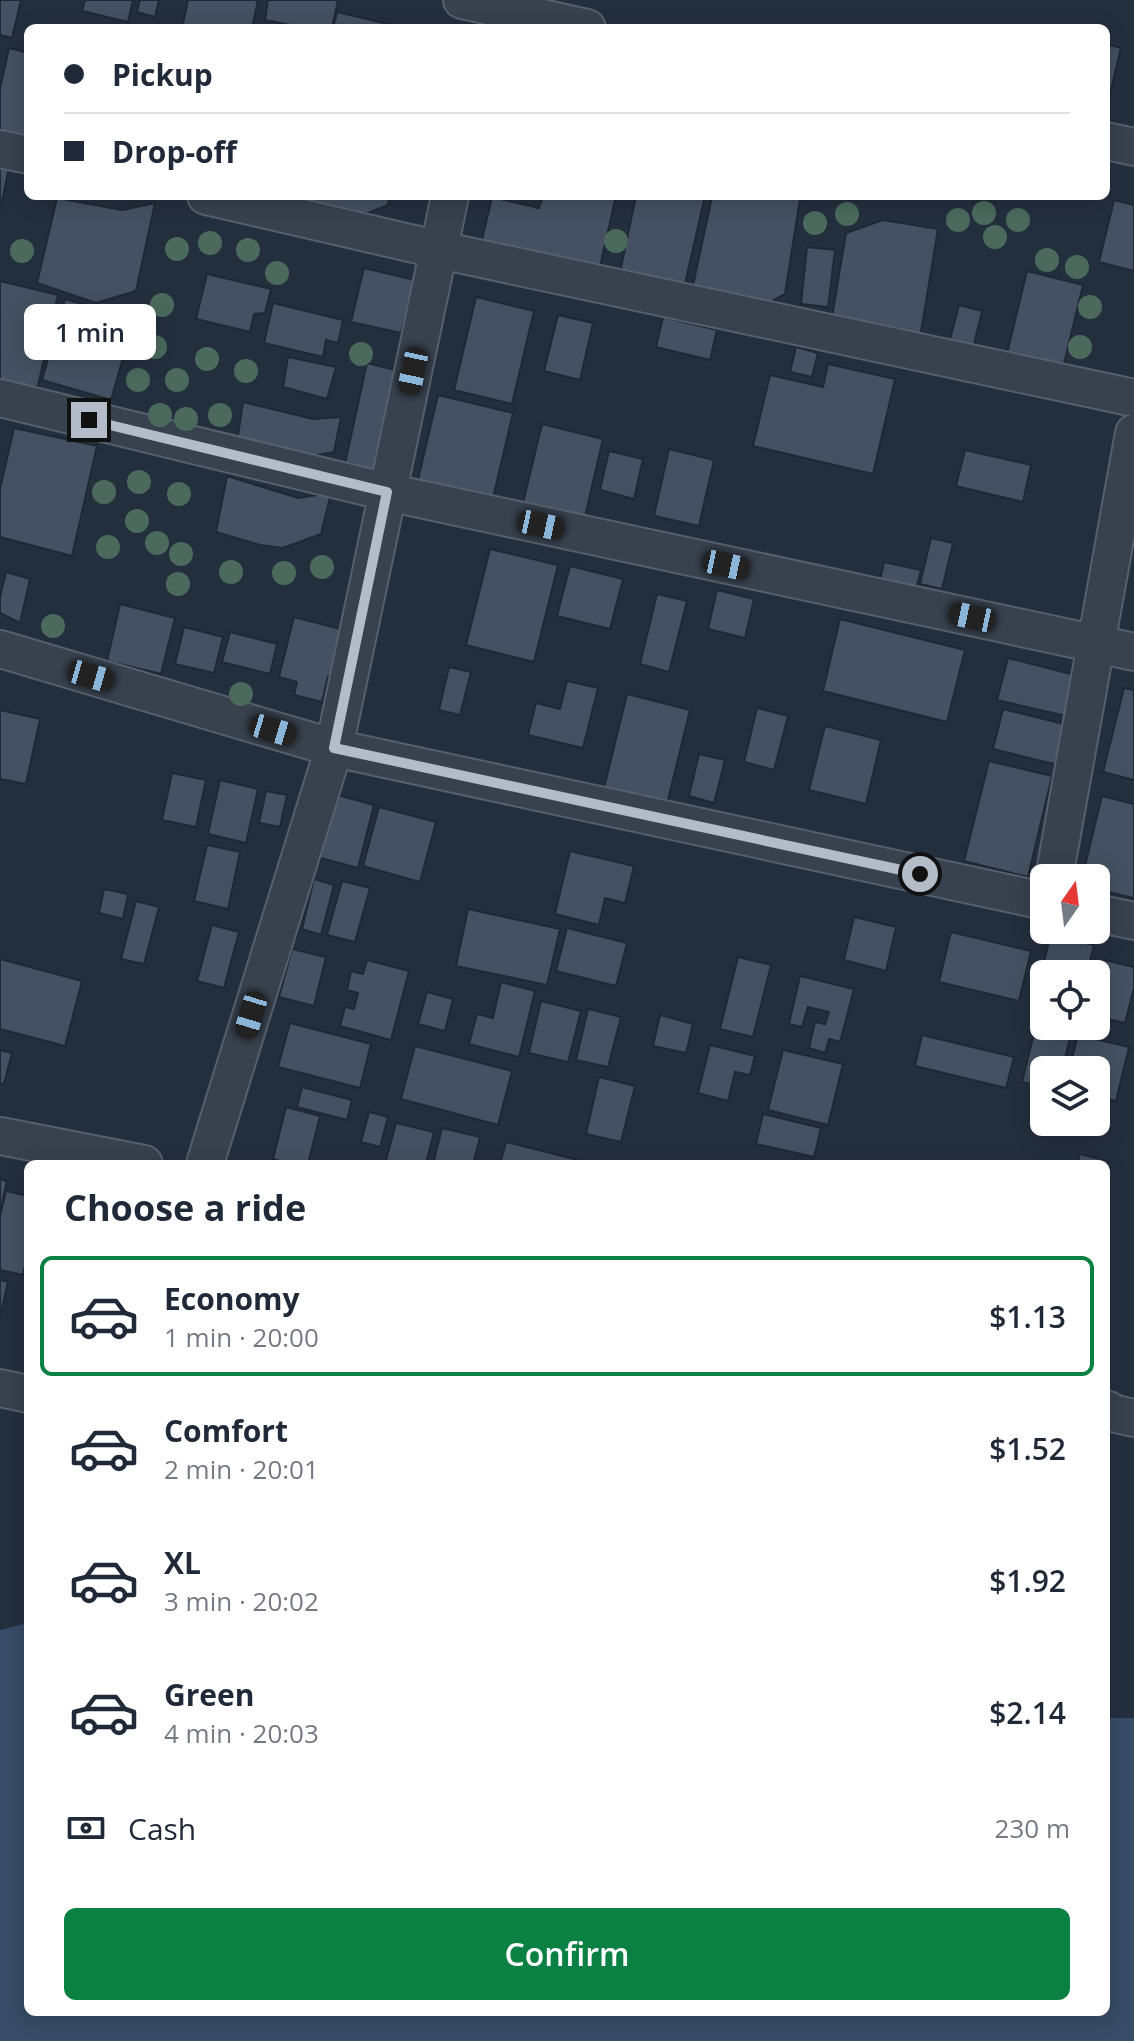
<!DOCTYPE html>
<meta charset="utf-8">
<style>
:root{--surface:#fff;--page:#f6f6f7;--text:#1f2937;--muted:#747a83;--line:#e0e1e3;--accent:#0b8043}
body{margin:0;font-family:"Open Sans",sans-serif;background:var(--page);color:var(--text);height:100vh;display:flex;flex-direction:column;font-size:30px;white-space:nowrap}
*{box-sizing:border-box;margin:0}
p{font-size:26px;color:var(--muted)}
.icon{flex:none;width:44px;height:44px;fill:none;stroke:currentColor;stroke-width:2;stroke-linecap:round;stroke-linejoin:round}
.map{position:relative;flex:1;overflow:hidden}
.details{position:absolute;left:24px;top:1160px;width:1086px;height:856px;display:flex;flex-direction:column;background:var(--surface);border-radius:12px;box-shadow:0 4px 20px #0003}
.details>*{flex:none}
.banner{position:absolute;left:24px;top:24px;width:1086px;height:176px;border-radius:12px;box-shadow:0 4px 20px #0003;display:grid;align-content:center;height:176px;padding:0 40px;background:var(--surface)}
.needle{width:52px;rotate:14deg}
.buttons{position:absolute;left:1030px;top:864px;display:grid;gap:16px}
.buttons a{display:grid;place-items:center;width:80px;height:80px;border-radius:12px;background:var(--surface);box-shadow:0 4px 20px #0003;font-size:40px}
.end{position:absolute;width:36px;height:36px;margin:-18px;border:10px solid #b4bcc9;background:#111;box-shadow:0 0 0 4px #111}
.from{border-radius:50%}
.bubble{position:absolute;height:56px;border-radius:12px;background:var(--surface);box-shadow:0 4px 20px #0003;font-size:26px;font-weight:600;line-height:56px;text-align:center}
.car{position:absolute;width:24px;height:48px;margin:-24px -12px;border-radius:10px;box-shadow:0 0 6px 2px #0007;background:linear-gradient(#222 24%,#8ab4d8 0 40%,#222 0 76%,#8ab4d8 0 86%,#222 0)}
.banner b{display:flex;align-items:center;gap:28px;height:76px;font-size:30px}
.banner b+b{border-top:2px solid var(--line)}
.banner i{width:20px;height:20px;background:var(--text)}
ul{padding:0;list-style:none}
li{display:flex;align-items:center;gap:24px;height:120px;margin:0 16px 12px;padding:0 24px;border:4px solid transparent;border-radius:12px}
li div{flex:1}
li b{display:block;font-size:30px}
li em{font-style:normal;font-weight:600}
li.selected{border-color:var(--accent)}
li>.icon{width:72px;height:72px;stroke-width:1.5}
h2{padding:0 40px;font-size:36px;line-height:96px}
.pay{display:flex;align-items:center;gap:20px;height:88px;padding:0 40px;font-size:30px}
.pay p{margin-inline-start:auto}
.action{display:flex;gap:16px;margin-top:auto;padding:16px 40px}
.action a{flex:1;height:92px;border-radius:12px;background:var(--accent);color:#fff;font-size:32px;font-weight:600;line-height:92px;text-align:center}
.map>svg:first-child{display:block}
.water{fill:#394c67}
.building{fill:#455162;stroke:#1f2835;stroke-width:2}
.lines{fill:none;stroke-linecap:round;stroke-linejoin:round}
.minor-casing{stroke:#565f6c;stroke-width:40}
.minor{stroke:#38414e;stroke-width:36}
.tree{fill:#4b6a5d}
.route{stroke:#b4bcc9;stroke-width:10}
</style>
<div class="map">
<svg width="1134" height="2041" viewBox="0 0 1134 2041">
<rect width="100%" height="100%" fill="#242f3e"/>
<polygon class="water" points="28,1623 28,2012 1106,2012 1106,1718 1134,1718 1134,2041 0,2041 0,1630"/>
<g class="building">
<polygon points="0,0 21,0 12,38 0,35"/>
<polygon points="85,0 133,0 128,22 82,11"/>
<polygon points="140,0 159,0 155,17 137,12"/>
<polygon points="188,0 258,0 252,28 182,28"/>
<polygon points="268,0 338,0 332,28 305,28 265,20"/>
<polygon points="337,12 405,28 333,28"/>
<polygon points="1106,44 1121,48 1108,102 1106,101"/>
<polygon points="9,48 28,53 28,146 0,140 0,89"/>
<polygon points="0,167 9,167 0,212"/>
<polygon points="290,196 389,196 388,205 358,217 290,198"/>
<polygon points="543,196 616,196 598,275 480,248 492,197 539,208"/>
<polygon points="636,196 705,196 684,288 619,277"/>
<polygon points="778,196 800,199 785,294 763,306 692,290 712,197"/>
<polygon points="57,198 122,210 155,203 136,291 96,303 37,283"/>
<polygon points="1114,200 1134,205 1134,271 1099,262"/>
<polygon points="883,220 938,229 919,344 830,329 846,233"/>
<polygon points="807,247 835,250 828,307 801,304"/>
<polygon points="364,268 415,280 401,333 351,322"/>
<polygon points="1027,271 1083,285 1061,376 1005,362"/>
<polygon points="207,274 271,289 265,313 254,314 250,332 196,319"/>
<polygon points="0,281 58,295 38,386 26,389 0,383"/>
<polygon points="476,297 534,311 512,404 454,390"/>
<polygon points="65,299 134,319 111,400 42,380"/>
<polygon points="273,303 343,320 338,343 326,340 323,357 264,343"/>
<polygon points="959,305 982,311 972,353 948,347"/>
<polygon points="558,315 593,323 580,380 544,371"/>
<polygon points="663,317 717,330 710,360 656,347"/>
<polygon points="796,347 818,353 812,377 790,372"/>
<polygon points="288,357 336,367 327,399 283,387"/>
<polygon points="367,363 407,373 384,475 344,468"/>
<polygon points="828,364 895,379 873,474 753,446 770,375 823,387"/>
<polygon points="438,395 513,413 491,506 416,488"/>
<polygon points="243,402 313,419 341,417 334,452 312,456 237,442"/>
<polygon points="542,424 603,439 583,525 521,511"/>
<polygon points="14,428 97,446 72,556 0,537 0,489"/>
<polygon points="669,449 714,460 699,526 654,516"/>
<polygon points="965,450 1031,465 1023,502 956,486"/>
<polygon points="609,451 643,459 634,499 600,490"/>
<polygon points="227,476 298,498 331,493 321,534 283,548 260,545 216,532"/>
<polygon points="931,538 953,543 942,589 920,584"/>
<polygon points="490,549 558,565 534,662 466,645"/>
<polygon points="884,562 921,570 914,597 878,589"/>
<polygon points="570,566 623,579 610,629 557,616"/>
<polygon points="6,572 30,579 20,623 0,613 0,597"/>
<polygon points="717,590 754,599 745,638 708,629"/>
<polygon points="657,594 687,601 669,672 640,664"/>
<polygon points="120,604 175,618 161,674 107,661"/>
<polygon points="294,617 352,632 341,679 328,676 322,702 294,695 297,682 279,677"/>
<polygon points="840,619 965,650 947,722 823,691"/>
<polygon points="184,627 223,637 214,673 175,664"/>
<polygon points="230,632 277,644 270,674 222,662"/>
<polygon points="1008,658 1075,675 1066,716 997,700"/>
<polygon points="449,667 471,672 460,715 439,710"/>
<polygon points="567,681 598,688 583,748 528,735 536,703 560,709"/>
<polygon points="1124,688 1134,690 1134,780 1103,772"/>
<polygon points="627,694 690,710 667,804 604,788"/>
<polygon points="757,708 788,716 774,770 744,762"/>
<polygon points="1003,709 1068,725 1058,765 993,749"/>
<polygon points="0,710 40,719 26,784 0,779"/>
<polygon points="825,726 881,740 866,804 809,790"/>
<polygon points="699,754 725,760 714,803 689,796"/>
<polygon points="989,761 1052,776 1028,877 964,861"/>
<polygon points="172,773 206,780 196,827 162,820"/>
<polygon points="220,780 258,789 246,843 208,834"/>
<polygon points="266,791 287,795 280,827 259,823"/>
<polygon points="334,794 374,805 358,868 317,857"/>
<polygon points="1102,796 1134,804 1134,898 1096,889 1096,878 1082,878"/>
<polygon points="379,807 436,822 420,882 363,866"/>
<polygon points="207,845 240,852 228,909 194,901"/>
<polygon points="570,851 634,866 625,903 605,898 599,925 555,914"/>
<polygon points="314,879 334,885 321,935 302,929"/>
<polygon points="342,881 370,888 355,942 327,935"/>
<polygon points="104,889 128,894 123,919 99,913"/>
<polygon points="136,901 159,907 144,964 121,959"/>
<polygon points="468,909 560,929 547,985 456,966"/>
<polygon points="854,917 896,927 886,971 844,960"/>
<polygon points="212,925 239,932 224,988 197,981"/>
<polygon points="567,928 627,943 616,986 556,971"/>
<polygon points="951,932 1031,951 1019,1001 939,982"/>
<polygon points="1050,935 1094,945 1087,974 1073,974 1043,967"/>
<polygon points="292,949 326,957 314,1006 279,997"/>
<polygon points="738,957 771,965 753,1037 720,1029"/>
<polygon points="1096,958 1134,967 1134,988 1125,1023 1096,1016 1096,974 1093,974"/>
<polygon points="0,959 82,981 65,1046 0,1029"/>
<polygon points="367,960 409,971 391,1040 340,1026 345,1007 354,1009 358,993 347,990 351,971 363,974"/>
<polygon points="800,976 854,989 840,1042 829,1039 825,1053 809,1048 815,1022 825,1024 829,1012 808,1007 802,1027 789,1024"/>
<polygon points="501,982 535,991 519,1057 469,1044 477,1014 493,1018"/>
<polygon points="427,992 453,999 445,1031 418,1024"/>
<polygon points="541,1001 581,1011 568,1062 529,1053"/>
<polygon points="588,1009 621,1017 608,1067 576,1060"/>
<polygon points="660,1015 693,1024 686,1053 653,1046"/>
<polygon points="290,1023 371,1044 360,1088 278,1067"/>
<polygon points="1036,1025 1071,1034 1062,1070 1044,1070 1044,1087 1022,1082"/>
<polygon points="922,1035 1014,1057 1006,1088 915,1066"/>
<polygon points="1078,1035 1129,1047 1116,1101 1096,1097 1096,1070 1069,1070"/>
<polygon points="710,1045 755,1056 750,1075 735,1072 728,1101 698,1093"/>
<polygon points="415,1046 512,1071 498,1125 401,1099"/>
<polygon points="0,1050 12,1053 4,1084 0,1083"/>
<polygon points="783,1050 843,1064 828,1125 768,1110"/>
<polygon points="599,1077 635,1086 621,1142 586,1134"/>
<polygon points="302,1087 352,1100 347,1120 297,1107"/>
<polygon points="286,1107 320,1116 308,1164 291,1164 273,1159"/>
<polygon points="369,1112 388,1117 380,1147 361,1142"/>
<polygon points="763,1114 821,1128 814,1157 756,1144"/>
<polygon points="396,1123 434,1132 426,1164 385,1164"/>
<polygon points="442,1128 480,1137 473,1164 433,1164"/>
<polygon points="506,1142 586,1162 585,1164 500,1164"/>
<polygon points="1080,1154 1108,1161 1106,1169 1106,1164 1077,1164"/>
<polygon points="0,1179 7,1181 0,1213"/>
<polygon points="6,1191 28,1196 28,1254 23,1275 0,1270 0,1216"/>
<polygon points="0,1280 8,1282 0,1317"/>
</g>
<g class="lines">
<defs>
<g id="minor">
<polyline points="462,0 587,28"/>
<polyline points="1106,141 1134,147"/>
<polyline points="0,149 28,155"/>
<polyline points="206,196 440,250 1134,398"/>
<polyline points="0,398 387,492 1134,652"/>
<polyline points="0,649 334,748 1044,901"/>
<polyline points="1054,878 1134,433"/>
<polyline points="1096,913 1134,921"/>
<polyline points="0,1136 144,1164"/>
<polyline points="205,1164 334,748 450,196"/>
<polyline points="0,1388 28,1394"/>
<polyline points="1106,1409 1116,1414 1134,1418"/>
</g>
</defs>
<use href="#minor" class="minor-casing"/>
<use href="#minor" class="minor"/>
</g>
<g class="tree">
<circle cx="984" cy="213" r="12"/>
<circle cx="847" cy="214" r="12"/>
<circle cx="958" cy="220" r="12"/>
<circle cx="1018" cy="220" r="12"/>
<circle cx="815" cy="223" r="12"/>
<circle cx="995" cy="237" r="12"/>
<circle cx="616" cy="241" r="12"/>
<circle cx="210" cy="243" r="12"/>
<circle cx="177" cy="249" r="12"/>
<circle cx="248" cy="250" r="12"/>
<circle cx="22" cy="251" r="12"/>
<circle cx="1047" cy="260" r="12"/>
<circle cx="1077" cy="267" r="12"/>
<circle cx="277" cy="273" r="12"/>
<circle cx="162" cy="305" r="12"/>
<circle cx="1090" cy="307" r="12"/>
<circle cx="155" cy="347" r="12"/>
<circle cx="1080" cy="347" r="12"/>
<circle cx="361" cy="354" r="12"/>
<circle cx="207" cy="359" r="12"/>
<circle cx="246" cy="371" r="12"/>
<circle cx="138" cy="380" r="12"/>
<circle cx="177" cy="380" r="12"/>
<circle cx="160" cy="415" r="12"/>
<circle cx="220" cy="415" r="12"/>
<circle cx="186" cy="419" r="12"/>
<circle cx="139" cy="482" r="12"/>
<circle cx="104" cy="492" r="12"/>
<circle cx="179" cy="494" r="12"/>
<circle cx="137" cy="521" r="12"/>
<circle cx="157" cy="543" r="12"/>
<circle cx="108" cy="547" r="12"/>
<circle cx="181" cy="554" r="12"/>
<circle cx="322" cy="567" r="12"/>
<circle cx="231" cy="572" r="12"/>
<circle cx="284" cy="573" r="12"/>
<circle cx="178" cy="584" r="12"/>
<circle cx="53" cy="626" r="12"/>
<circle cx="241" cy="694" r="12"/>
</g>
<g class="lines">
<polyline class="route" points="89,420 387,492 334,748 920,874"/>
</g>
</svg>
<div class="buttons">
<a><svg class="needle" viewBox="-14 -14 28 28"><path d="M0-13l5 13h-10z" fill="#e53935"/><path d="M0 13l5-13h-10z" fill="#747a83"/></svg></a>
<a><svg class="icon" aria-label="locate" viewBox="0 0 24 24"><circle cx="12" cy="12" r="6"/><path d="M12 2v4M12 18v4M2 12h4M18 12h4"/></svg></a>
<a><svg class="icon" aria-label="layers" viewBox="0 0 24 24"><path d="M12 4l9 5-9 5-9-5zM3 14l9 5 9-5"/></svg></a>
</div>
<i class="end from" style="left:920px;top:874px"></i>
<i class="end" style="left:89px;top:420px"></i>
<div class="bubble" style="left:24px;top:304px;width:132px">1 min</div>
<i class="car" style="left:413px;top:371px;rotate:192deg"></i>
<i class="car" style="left:541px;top:525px;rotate:102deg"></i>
<i class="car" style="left:726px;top:565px;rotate:102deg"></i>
<i class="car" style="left:972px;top:617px;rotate:282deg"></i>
<i class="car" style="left:91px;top:676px;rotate:106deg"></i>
<i class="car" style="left:273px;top:730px;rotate:107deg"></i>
<i class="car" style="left:251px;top:1015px;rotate:197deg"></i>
<div class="banner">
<b><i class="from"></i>Pickup</b>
<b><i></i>Drop-off</b>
</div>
<section class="details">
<h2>Choose a ride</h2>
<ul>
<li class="selected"><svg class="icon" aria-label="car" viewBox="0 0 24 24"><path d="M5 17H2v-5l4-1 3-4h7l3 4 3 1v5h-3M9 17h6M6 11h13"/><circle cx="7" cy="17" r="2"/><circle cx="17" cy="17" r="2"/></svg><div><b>Economy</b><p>1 min · 20:00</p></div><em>$1.13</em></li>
<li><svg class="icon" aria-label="car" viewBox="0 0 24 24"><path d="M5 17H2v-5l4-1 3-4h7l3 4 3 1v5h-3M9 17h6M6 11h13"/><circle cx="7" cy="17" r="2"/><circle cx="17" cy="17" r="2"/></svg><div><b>Comfort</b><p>2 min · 20:01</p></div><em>$1.52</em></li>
<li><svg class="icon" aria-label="car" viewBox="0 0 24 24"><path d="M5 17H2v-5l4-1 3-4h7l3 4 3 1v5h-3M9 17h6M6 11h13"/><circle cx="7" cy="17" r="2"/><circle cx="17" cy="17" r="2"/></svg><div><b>XL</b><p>3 min · 20:02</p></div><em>$1.92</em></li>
<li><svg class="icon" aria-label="car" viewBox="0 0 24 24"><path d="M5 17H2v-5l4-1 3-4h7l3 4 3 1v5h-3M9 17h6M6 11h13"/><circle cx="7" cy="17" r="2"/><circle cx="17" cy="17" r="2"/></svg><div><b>Green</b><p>4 min · 20:03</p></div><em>$2.14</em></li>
</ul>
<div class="pay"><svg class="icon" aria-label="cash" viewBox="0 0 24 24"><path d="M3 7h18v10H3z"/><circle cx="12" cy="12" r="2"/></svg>Cash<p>230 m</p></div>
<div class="action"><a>Confirm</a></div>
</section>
</div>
